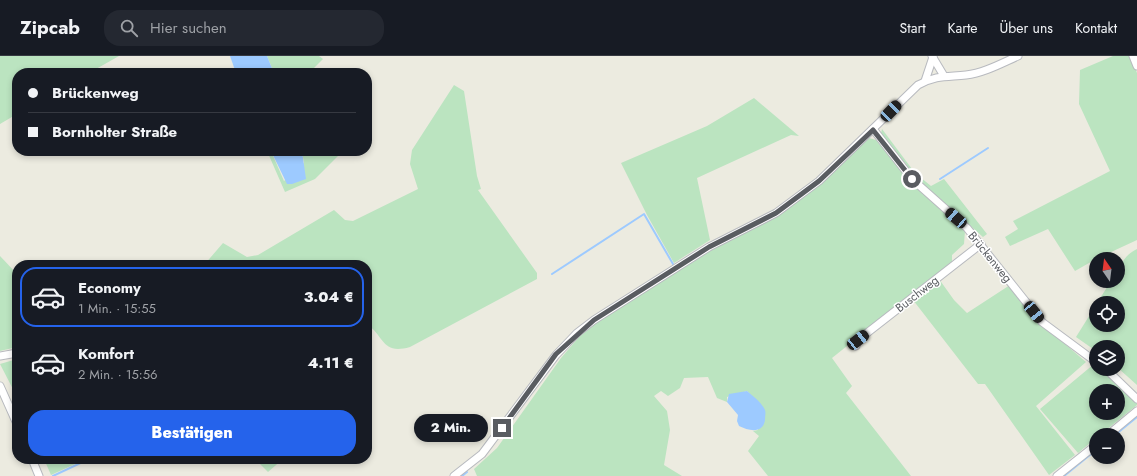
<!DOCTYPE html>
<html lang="de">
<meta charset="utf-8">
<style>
:root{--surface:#171b24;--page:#242831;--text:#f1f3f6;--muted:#9ea1a6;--line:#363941;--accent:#2563eb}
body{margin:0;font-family:Jost,sans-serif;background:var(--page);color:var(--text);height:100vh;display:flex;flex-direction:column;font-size:15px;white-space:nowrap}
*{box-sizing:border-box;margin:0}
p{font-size:13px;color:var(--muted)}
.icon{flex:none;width:22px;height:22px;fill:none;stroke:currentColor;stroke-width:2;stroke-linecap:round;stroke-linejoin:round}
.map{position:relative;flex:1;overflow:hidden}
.side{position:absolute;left:12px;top:204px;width:360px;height:204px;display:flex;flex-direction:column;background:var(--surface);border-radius:16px;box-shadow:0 2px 6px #0003}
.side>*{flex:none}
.hud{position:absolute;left:12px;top:12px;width:360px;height:88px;border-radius:16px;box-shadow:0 2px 6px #0003;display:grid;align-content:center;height:88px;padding:0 16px;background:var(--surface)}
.needle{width:26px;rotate:346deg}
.fabs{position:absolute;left:1089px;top:196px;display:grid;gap:8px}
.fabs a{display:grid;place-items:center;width:36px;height:36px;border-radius:50%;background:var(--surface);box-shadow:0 2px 6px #0003;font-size:20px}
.end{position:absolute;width:18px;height:18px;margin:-9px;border:5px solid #595c61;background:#fff;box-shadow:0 0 0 2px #fff}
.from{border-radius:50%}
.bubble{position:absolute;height:28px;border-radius:14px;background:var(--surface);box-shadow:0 2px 6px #0003;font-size:13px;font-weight:800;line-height:28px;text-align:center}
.car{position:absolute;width:12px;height:24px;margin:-12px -6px;border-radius:5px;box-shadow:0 0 3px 1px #0007;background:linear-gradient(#222 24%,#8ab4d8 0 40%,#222 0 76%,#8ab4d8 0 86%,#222 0)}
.hud b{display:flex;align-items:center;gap:14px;height:38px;font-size:15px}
.hud b+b{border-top:1px solid var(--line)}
.hud i{width:10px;height:10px;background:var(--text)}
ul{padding:7px 0 0;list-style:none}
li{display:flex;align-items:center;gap:12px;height:60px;margin:0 8px 6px;padding:0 8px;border:2px solid transparent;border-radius:16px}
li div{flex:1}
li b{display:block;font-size:15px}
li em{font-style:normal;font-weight:800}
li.on{border-color:var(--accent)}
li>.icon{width:36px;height:36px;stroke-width:1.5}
.primary-button{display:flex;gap:8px;margin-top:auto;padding:8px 16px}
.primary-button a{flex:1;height:46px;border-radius:16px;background:var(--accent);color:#fff;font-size:16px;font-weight:800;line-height:46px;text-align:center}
header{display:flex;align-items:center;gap:24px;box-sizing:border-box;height:56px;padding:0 20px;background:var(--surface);border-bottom:1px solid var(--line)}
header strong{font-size:19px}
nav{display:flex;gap:22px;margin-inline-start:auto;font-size:14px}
.search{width:280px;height:36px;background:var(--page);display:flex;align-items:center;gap:10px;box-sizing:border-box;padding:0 14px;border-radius:16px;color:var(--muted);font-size:15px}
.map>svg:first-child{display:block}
.green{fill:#bbe4c0;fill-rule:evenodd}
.water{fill:#9dcaff}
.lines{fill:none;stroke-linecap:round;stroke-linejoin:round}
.stream{stroke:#9dcaff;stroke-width:2}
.minor-casing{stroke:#b8babf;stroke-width:9}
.minor{stroke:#fff;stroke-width:7}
.route{stroke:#595c61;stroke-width:5}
.labels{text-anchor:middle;stroke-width:3;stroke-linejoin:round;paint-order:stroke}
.street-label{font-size:12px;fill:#595c61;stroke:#fff}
</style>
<header>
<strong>Zipcab</strong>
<div class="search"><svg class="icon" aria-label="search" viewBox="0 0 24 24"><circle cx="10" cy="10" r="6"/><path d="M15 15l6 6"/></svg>Hier suchen</div>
<nav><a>Start</a><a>Karte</a><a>Über uns</a><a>Kontakt</a></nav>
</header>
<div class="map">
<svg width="1137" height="420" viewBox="0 0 1137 420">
<rect width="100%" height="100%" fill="#ecebe0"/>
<g class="green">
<polygon points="0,0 119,0 89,17 17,17 17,58 0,68"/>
<polygon points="267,0 319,0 323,3 309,17 274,17"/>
<polygon points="1113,0 1130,0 1137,17 1137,184 1096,203 1075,215 1048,173 1010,190 1005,181 1018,173 1013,165 1110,115 1079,48 1080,14"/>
<path d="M454,29L464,35L477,120L481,133L478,134L537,217V223L410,291C382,299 385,281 367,268V209H204L223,187L247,201L258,199L334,154L345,164L353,165L418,133L410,108L412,94Z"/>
<polygon points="754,42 799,80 791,79 697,122 710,184 674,207 647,159 621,107 707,70"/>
<polygon points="882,73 915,117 931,130 944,123 987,178 983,181 920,126 881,77"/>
<polygon points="869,82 876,84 910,126 965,175 964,188 952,199 952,206 832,302 852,330 846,337 911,420 768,420 748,395 759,380 753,375 758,374 753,341 747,335 727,341 727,346 717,342 708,321 684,322 680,332 668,340 661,335 654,340 667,355 670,374 664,409 682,420 477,420 474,413 497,392 561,302 579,281 601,263 710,195 778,160 821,128"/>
<polygon points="267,95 271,95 284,125 304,107 302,95 343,95 315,123 285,136"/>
<path d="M1137,193V329L1118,312V291H1096V295L1076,281L1096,249V269H1118V247H1097L1111,225H1118C1118,211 1124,199 1137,193Z"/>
<polygon points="0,200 17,218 17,291 0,295"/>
<polygon points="939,223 954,244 967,257 1010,229 1030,258 1086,306 1036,350 1075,399 1049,419 985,328 978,328 913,244"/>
<polygon points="17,303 17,341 0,308"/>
<path d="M1094,308L1096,313H1100L1137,347V349L1100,379H1096V382L1078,397L1040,353ZM1096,335H1118V357H1096Z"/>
<polygon points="44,403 86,403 51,419"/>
<polygon points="255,403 283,403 268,416"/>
</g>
<g class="water">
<polygon points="230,0 267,0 274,17 236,17"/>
<polygon points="271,95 302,95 306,123 292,128 287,128"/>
<path d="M747,335C753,340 762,347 765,354C766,357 765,360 765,364C763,378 749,375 739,370L737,365L738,359L727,346L729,338Z"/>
</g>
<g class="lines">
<g class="stream">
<polyline points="940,123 988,92"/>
<polyline points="552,218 644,158 673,208"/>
<polyline points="1115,379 1137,361"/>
<polyline points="53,420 89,403"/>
<polyline points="462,420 467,416"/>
<polyline points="1064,420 1096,394"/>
</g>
<defs>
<g id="minor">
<polyline points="932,0 944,20"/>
<polyline points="1133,0 1137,10"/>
<polyline points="925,25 933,1"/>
<polyline points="873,73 912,123 967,172 1042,266 1096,306"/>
<polyline points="856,290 858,284 981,188"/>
<polyline points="0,300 17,297"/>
<polyline points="1106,313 1137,343"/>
<polyline points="0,330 17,368"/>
<polyline points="1108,379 1137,355"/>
<polyline points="32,403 39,420"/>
<path d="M454,420L482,398L556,299L577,277L594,264L709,191L776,157L819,125L918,29C936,19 947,21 966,19C984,17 1002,7 1018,0"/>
<polyline points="1057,420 1096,389"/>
</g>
</defs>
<use href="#minor" class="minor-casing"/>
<use href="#minor" class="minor"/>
</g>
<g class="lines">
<polyline class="route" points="502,372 556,298 594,264 709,191 776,157 819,125 873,74 912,123"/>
</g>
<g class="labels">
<g class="street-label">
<text transform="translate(990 201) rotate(51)" y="4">Brückenweg</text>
<text transform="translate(917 238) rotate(-38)" y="4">Buschweg</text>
</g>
</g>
</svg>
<div class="fabs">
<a><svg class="needle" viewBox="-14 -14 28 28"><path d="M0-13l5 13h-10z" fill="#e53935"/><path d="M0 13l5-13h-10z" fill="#9ea1a6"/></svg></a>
<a><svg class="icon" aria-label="locate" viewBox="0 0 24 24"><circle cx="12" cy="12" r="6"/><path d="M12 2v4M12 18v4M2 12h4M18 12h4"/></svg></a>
<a><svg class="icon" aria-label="layers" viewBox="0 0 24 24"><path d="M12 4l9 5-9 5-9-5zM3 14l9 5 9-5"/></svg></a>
<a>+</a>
<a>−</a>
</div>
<i class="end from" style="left:912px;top:123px"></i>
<i class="end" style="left:502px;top:372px"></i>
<div class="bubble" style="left:414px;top:358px;width:74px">2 Min.</div>
<i class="car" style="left:891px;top:55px;rotate:44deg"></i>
<i class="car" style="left:956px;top:162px;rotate:311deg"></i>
<i class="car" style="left:1034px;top:256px;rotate:141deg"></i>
<i class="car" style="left:858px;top:284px;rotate:52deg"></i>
<div class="hud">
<b><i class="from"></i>Brückenweg</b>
<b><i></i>Bornholter Straße</b>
</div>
<section class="side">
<ul>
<li class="on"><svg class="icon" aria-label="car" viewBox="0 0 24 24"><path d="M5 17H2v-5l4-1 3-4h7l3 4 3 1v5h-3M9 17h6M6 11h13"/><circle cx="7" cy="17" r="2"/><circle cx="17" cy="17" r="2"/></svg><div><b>Economy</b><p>1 Min. · 15:55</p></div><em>3.04 €</em></li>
<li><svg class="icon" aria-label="car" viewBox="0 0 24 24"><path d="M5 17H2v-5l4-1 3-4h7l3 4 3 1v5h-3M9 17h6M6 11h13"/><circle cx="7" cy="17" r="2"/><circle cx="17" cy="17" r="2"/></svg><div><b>Komfort</b><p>2 Min. · 15:56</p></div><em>4.11 €</em></li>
</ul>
<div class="primary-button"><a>Bestätigen</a></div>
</section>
</div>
